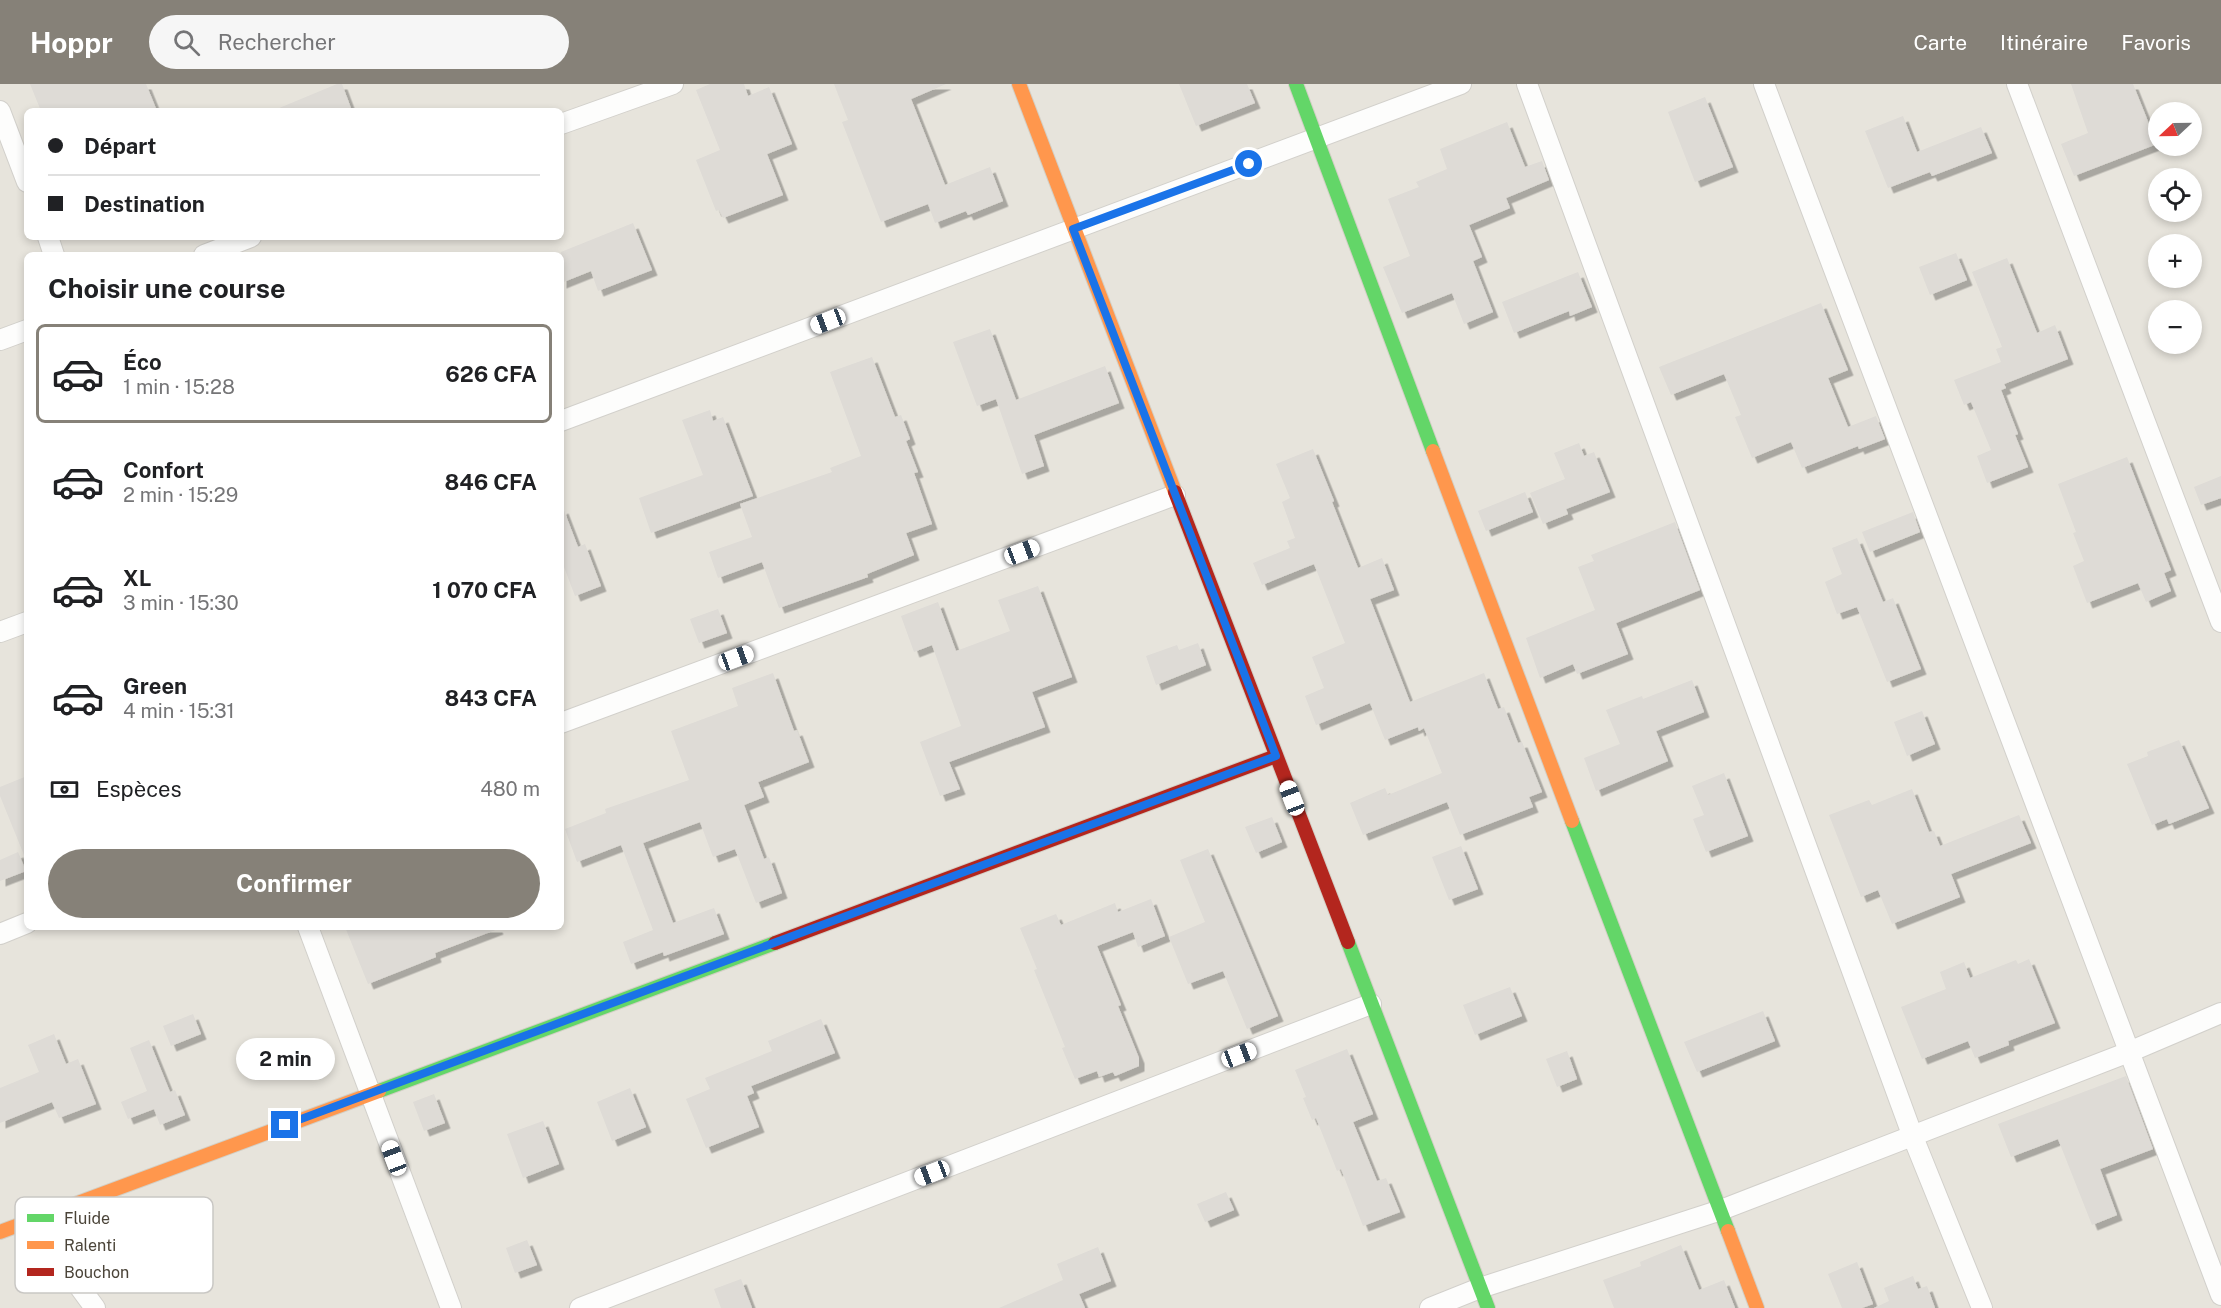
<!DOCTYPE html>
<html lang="fr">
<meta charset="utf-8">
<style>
:root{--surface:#fff;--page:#f6f6f6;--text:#202124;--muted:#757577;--line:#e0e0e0;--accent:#868178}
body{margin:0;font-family:"Public Sans",sans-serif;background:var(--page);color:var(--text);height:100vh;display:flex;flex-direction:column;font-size:22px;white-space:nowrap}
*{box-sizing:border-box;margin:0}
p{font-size:20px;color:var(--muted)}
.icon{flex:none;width:33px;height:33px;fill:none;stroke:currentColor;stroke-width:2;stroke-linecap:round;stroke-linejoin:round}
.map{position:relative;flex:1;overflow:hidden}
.sheet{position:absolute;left:24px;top:168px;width:540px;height:678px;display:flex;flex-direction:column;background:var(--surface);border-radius:9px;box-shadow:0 3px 9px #0003}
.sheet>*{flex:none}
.top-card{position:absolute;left:24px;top:24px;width:540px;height:132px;border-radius:9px;box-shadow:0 3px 9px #0003;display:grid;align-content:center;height:132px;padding:0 24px;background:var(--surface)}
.needle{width:39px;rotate:248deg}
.tools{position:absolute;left:2148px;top:18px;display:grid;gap:12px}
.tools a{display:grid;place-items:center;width:54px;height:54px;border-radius:50%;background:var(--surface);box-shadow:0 3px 9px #0003;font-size:30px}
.end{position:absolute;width:27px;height:27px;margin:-14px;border:8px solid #1a73e8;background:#fff;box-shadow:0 0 0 3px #fff}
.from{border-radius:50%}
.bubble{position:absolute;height:42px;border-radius:21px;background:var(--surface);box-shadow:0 3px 9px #0003;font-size:20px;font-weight:700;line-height:42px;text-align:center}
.car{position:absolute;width:18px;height:36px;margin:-18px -9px;border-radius:8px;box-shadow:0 0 4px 2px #0007;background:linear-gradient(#fff 24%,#345 0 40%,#fff 0 76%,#345 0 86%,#fff 0)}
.top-card b{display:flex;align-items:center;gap:21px;height:57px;font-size:22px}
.top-card b+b{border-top:2px solid var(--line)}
.top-card i{width:15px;height:15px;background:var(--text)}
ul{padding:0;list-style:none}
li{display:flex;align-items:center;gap:18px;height:99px;margin:0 12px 9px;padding:0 12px;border:3px solid transparent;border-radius:9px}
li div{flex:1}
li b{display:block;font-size:22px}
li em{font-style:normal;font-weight:700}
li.on{border-color:var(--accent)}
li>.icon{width:54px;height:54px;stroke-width:1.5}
h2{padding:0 24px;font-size:27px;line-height:72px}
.pay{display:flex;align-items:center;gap:15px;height:66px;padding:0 24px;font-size:22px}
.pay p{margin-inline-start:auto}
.cta{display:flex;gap:12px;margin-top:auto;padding:12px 24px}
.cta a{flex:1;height:69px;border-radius:36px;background:var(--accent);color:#fff;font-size:24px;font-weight:700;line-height:69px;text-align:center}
header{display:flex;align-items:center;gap:36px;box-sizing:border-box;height:84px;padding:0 30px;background:var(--accent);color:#fff}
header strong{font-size:28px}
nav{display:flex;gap:33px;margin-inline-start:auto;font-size:21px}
.search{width:420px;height:54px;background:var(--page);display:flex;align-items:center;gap:15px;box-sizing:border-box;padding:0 21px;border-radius:33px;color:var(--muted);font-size:22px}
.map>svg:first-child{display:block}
.residential{fill:#e7e4dc;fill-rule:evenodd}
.building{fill:#dedbd6;filter:url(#shadow)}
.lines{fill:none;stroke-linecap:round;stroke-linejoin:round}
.street-casing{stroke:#d2d0cb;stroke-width:22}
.fast-casing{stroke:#d3cfc5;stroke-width:16}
.slow-casing{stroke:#d3cfc5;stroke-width:16}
.jam-casing{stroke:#d3cfc5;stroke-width:16}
.street{stroke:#fdfdfc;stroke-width:20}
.fast{stroke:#63d668;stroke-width:14}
.slow{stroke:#ff974d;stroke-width:14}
.jam{stroke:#b3261e;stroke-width:14}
.route{stroke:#1a73e8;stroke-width:8}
.key{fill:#fff;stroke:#c9c7c4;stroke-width:1.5}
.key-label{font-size:16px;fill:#4b4439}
</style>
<header>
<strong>Hoppr</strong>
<div class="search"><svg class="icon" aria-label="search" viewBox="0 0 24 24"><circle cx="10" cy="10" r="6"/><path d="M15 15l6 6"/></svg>Rechercher</div>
<nav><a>Carte</a><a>Itinéraire</a><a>Favoris</a></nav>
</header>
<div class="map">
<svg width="2221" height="1224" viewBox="0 0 2221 1224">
<defs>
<filter id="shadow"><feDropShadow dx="5.5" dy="5.5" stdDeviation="0" flood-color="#0004"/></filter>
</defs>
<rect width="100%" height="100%" fill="#f4f2ee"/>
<path class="residential" d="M0,0H2221V1224H0ZM27,27H561V153H27ZM2158,28H2192V62H2158ZM2158,94H2192V128H2158ZM2158,160H2192V194H2158ZM27,171H561V843H27ZM2158,226H2192V260H2158Z"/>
<g class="building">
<polygon points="30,0 146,0 157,27 41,27"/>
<polygon points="337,0 342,0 352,27 272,27"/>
<polygon points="710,0 744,0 748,12 769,3 792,60 767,70 783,111 723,134 719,126 716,127 696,76 720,66 696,6"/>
<polygon points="834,0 946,0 911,15 945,101 990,83 1003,117 968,131 966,127 935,139 928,120 881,138 842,38 848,36"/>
<polygon points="1179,0 1247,0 1255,19 1196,42"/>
<polygon points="2071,0 2133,0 2157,60 2074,92 2061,60 2088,49"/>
<polygon points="1705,13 1733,83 1695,98 1668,28"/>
<polygon points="1903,32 1917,68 1981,43 1992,69 1932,92 1930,88 1888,104 1865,47"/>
<polygon points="1507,38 1525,83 1542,77 1549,96 1506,114 1510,124 1469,141 1482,173 1473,177 1493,228 1464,240 1452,209 1402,229 1383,183 1410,172 1388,115 1419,103 1416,98 1447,85 1440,65"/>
<polygon points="633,139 652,186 598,207 591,187 561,199 561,168"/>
<polygon points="1956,169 1967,196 1930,211 1919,183"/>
<polygon points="2007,174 2037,249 2055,241 2068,275 2004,300 2006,304 2001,306 2018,350 2015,351 2028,383 1987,399 1977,372 1991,366 1971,318 1964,321 1954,296 2001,278 1996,265 2002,263 1972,188"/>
<polygon points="1578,188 1592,223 1570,232 1569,227 1514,249 1502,218"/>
<polygon points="1821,219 1848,286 1828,294 1848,343 1876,332 1885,355 1859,365 1858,362 1802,384 1791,358 1752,374 1735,333 1741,331 1724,290 1671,311 1659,283"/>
<polygon points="990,245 1016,316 1105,282 1119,319 1034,351 1044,382 1022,390 996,315 977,322 953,258"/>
<polygon points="872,273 895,333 901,331 910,355 906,357 918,388 914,389 932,440 906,449 914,471 867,490 868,493 779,524 762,478 718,494 709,468 752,453 740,420 832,388 830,384 861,372 830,288"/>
<polygon points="710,326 713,337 723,333 753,412 651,449 639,414 703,391 682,336"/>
<polygon points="1579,359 1584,372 1594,368 1610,408 1566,425 1568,430 1543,440 1530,409 1565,395 1554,369"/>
<polygon points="1313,365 1334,417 1332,418 1358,484 1382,474 1394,506 1370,515 1410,618 1484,589 1498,625 1504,623 1518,659 1522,658 1542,708 1529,713 1533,723 1460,751 1447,718 1363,751 1350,719 1385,704 1388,711 1442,689 1424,644 1419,647 1418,643 1385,656 1370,619 1316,641 1305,612 1324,604 1312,573 1345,559 1314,480 1262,501 1253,479 1290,464 1287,457 1295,454 1282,418 1290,414 1276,380"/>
<polygon points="2127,373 2171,486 2164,489 2171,507 2146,518 2138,499 2087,519 2073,482 2084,477 2073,449 2076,448 2058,400"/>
<polygon points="2221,392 2221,414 2201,421 2194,403"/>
<polygon points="1525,408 1533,428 1486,447 1478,427"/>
<polygon points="563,424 578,463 585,460 601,502 575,512 561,475 561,425"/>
<polygon points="1913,428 1920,448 1870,468 1862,448"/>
<polygon points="1675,438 1700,506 1616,539 1628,570 1577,590 1573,580 1540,594 1526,554 1595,526 1578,483 1594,477 1591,471"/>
<polygon points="1857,454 1883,518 1893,514 1921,585 1887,598 1857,523 1837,530 1825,498 1842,490 1832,464"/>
<polygon points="1038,502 1072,593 1032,608 1045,643 949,678 960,705 940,712 920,658 961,642 932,561 914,568 901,532 938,518 956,567 1010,547 998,516"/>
<polygon points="718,525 727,549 699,559 690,535"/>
<polygon points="1198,559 1206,581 1156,601 1146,572 1177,561 1179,566"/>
<polygon points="773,589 794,647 797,646 809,678 758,698 764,713 744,721 764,775 769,773 782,809 756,819 735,765 713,773 700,738 643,759 673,839 714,824 724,850 664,872 663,868 631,880 623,858 653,846 621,761 577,778 565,745 606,729 605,725 689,696 671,647 738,622 732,604"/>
<polygon points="1692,596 1704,628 1656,647 1668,677 1596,707 1584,674 1620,660 1606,626 1642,612 1643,615"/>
<polygon points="1922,627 1935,660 1907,672 1894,638"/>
<polygon points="2179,656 2209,724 2169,740 2167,735 2152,741 2127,680 2148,672 2147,668"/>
<polygon points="1724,689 1748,752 1706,768 1693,735 1704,731 1692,702"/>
<polygon points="27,692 27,776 26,776 0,712 0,703"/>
<polygon points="1912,705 1929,748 1934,747 1940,762 2019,731 2031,759 1951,790 1960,813 1892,840 1878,806 1861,813 1829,731 1869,716 1872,721"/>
<polygon points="1272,733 1282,758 1256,769 1245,743"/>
<polygon points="1461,762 1478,805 1449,816 1432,773"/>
<polygon points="1208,765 1278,932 1247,945 1223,887 1188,900 1169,853 1205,838 1180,776"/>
<polygon points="18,768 26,787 0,797 0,776"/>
<polygon points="1151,815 1165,852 1138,863 1133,848 1097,862 1121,921 1118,922 1139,974 1139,982 1115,992 1113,988 1099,993 1097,987 1075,995 1062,964 1065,963 1034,886 1037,885 1020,844 1056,830 1061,841 1115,819 1118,828"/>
<polygon points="345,843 497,843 498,845 435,869 436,873 368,900"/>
<polygon points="2029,875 2055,939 2008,957 2009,961 1975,974 1968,957 1922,975 1901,923 1946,905 1940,888 1964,878 1970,894 2016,876 2018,880"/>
<polygon points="1510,903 1522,932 1475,951 1463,921"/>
<polygon points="1763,927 1775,957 1697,988 1684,958"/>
<polygon points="193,930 201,950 171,962 163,942"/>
<polygon points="821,935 835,969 751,1002 754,1009 747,1012 759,1043 706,1064 686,1015 710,1005 705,994 772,967 768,957"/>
<polygon points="54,950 66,980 78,975 96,1020 59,1034 52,1018 0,1039 0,1004 39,988 28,961"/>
<polygon points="149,956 170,1008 175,1006 185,1031 160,1041 154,1025 128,1035 121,1018 147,1007 130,964"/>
<polygon points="1347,965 1373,1030 1353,1038 1377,1097 1386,1094 1400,1128 1363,1142 1341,1085 1337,1087 1316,1034 1312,1036 1303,1014 1306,1013 1295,986"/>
<polygon points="1567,967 1577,995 1557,1003 1546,975"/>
<polygon points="2126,992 2153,1065 2100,1085 2117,1131 2092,1141 2058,1055 2011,1073 1998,1040"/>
<polygon points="630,1004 646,1043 612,1057 597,1018"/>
<polygon points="434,1010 445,1039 424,1047 413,1018"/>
<polygon points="543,1037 559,1080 523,1094 507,1050"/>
<polygon points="1226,1108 1234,1126 1205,1138 1197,1120"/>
<polygon points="527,1156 537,1181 515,1189 506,1164"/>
<polygon points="1681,1161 1699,1206 1724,1196 1735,1224 1614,1224 1603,1196 1641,1182 1640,1178"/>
<polygon points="1098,1163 1111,1197 1079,1210 1085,1224 999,1224 1063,1196 1057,1180"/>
<polygon points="1857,1178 1873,1220 1862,1224 1842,1224 1828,1190"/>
<polygon points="1913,1192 1918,1205 1927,1202 1935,1224 1874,1224 1889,1217 1884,1204"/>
<polygon points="741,1195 752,1224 721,1224 714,1205"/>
</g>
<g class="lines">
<defs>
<g id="street">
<polyline points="1527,0 1913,1053 1982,1224"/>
<polyline points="1764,0 2221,1211"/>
<polyline points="2017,0 2221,538"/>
<polyline points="0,27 27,98"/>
<polyline points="561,40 673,0"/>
<polyline points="48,153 54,171"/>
<polyline points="204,171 251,153"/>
<polyline points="0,256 27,246"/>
<polyline points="561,337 1461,0"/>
<polyline points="0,548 27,538"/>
<polyline points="561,639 1175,411"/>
<polyline points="308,843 451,1224"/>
<polyline points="0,850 27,839"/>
<polyline points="31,1137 95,1224"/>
<polyline points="580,1224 1371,920"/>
<polyline points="1430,1224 1480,1204 1721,1126 2129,968 2221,929"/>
</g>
<g id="fast">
<polyline points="1296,0 1433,367"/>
<polyline points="1572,737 1728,1147"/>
<polyline points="1348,858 1488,1224"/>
<polyline points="379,1007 775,859"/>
</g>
<g id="slow">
<polyline points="1019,0 1175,408"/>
<polyline points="1433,367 1572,737"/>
<polyline points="1728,1147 1757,1224"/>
<polyline points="0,1148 379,1007"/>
</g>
<g id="jam">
<polyline points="1175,408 1348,858"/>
<polyline points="775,859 1276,672"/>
</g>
</defs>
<use href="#street" class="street-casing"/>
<use href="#fast" class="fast-casing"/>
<use href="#slow" class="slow-casing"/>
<use href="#jam" class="jam-casing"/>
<use href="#street" class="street"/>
<use href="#fast" class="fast"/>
<use href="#slow" class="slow"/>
<use href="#jam" class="jam"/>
</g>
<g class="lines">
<polyline class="route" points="285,1041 1276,672 1073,145 1249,80"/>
</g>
<rect x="15" y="1113" width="198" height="96" rx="9" class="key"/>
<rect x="27" y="1130" width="27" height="8" fill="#63d668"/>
<rect x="27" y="1157" width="27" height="8" fill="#ff974d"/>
<rect x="27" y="1184" width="27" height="8" fill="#b3261e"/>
<g class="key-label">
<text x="64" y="1140">Fluide</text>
<text x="64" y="1167">Ralenti</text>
<text x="64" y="1194">Bouchon</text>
</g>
</svg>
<div class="tools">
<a><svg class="needle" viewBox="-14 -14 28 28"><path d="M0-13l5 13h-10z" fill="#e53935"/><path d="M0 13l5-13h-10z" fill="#757577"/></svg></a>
<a><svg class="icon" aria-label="locate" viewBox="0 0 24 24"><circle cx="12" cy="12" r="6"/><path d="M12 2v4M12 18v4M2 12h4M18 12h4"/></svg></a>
<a>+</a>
<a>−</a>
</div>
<i class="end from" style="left:1249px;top:80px"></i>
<i class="end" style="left:285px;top:1041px"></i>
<div class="bubble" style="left:236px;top:954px;width:99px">2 min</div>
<i class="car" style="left:828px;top:237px;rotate:249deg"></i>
<i class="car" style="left:1022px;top:468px;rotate:69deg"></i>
<i class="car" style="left:736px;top:574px;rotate:70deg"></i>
<i class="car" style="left:1292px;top:714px;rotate:339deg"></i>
<i class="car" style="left:1239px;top:971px;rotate:69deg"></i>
<i class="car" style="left:394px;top:1074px;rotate:339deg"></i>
<i class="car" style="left:932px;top:1089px;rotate:249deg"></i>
<div class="top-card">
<b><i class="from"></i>Départ</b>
<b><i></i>Destination</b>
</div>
<section class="sheet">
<h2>Choisir une course</h2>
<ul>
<li class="on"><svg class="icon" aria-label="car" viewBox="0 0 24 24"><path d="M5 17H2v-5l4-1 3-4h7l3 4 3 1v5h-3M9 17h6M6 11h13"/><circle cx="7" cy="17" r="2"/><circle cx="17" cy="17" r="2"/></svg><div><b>Éco</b><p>1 min · 15:28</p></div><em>626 CFA</em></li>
<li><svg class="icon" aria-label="car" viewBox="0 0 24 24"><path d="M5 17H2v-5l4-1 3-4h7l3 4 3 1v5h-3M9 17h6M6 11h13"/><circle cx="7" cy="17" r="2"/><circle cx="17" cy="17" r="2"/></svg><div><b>Confort</b><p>2 min · 15:29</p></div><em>846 CFA</em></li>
<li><svg class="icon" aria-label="car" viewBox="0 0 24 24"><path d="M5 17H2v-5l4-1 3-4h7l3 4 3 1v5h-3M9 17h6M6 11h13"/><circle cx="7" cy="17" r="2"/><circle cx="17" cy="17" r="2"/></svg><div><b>XL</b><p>3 min · 15:30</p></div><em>1 070 CFA</em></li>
<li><svg class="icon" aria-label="car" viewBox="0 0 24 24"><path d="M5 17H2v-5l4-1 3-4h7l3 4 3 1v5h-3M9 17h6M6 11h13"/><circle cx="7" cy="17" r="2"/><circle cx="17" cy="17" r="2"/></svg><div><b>Green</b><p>4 min · 15:31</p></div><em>843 CFA</em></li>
</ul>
<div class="pay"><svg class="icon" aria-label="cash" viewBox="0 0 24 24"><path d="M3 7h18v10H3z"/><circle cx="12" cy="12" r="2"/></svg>Espèces<p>480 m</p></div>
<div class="cta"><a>Confirmer</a></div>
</section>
</div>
